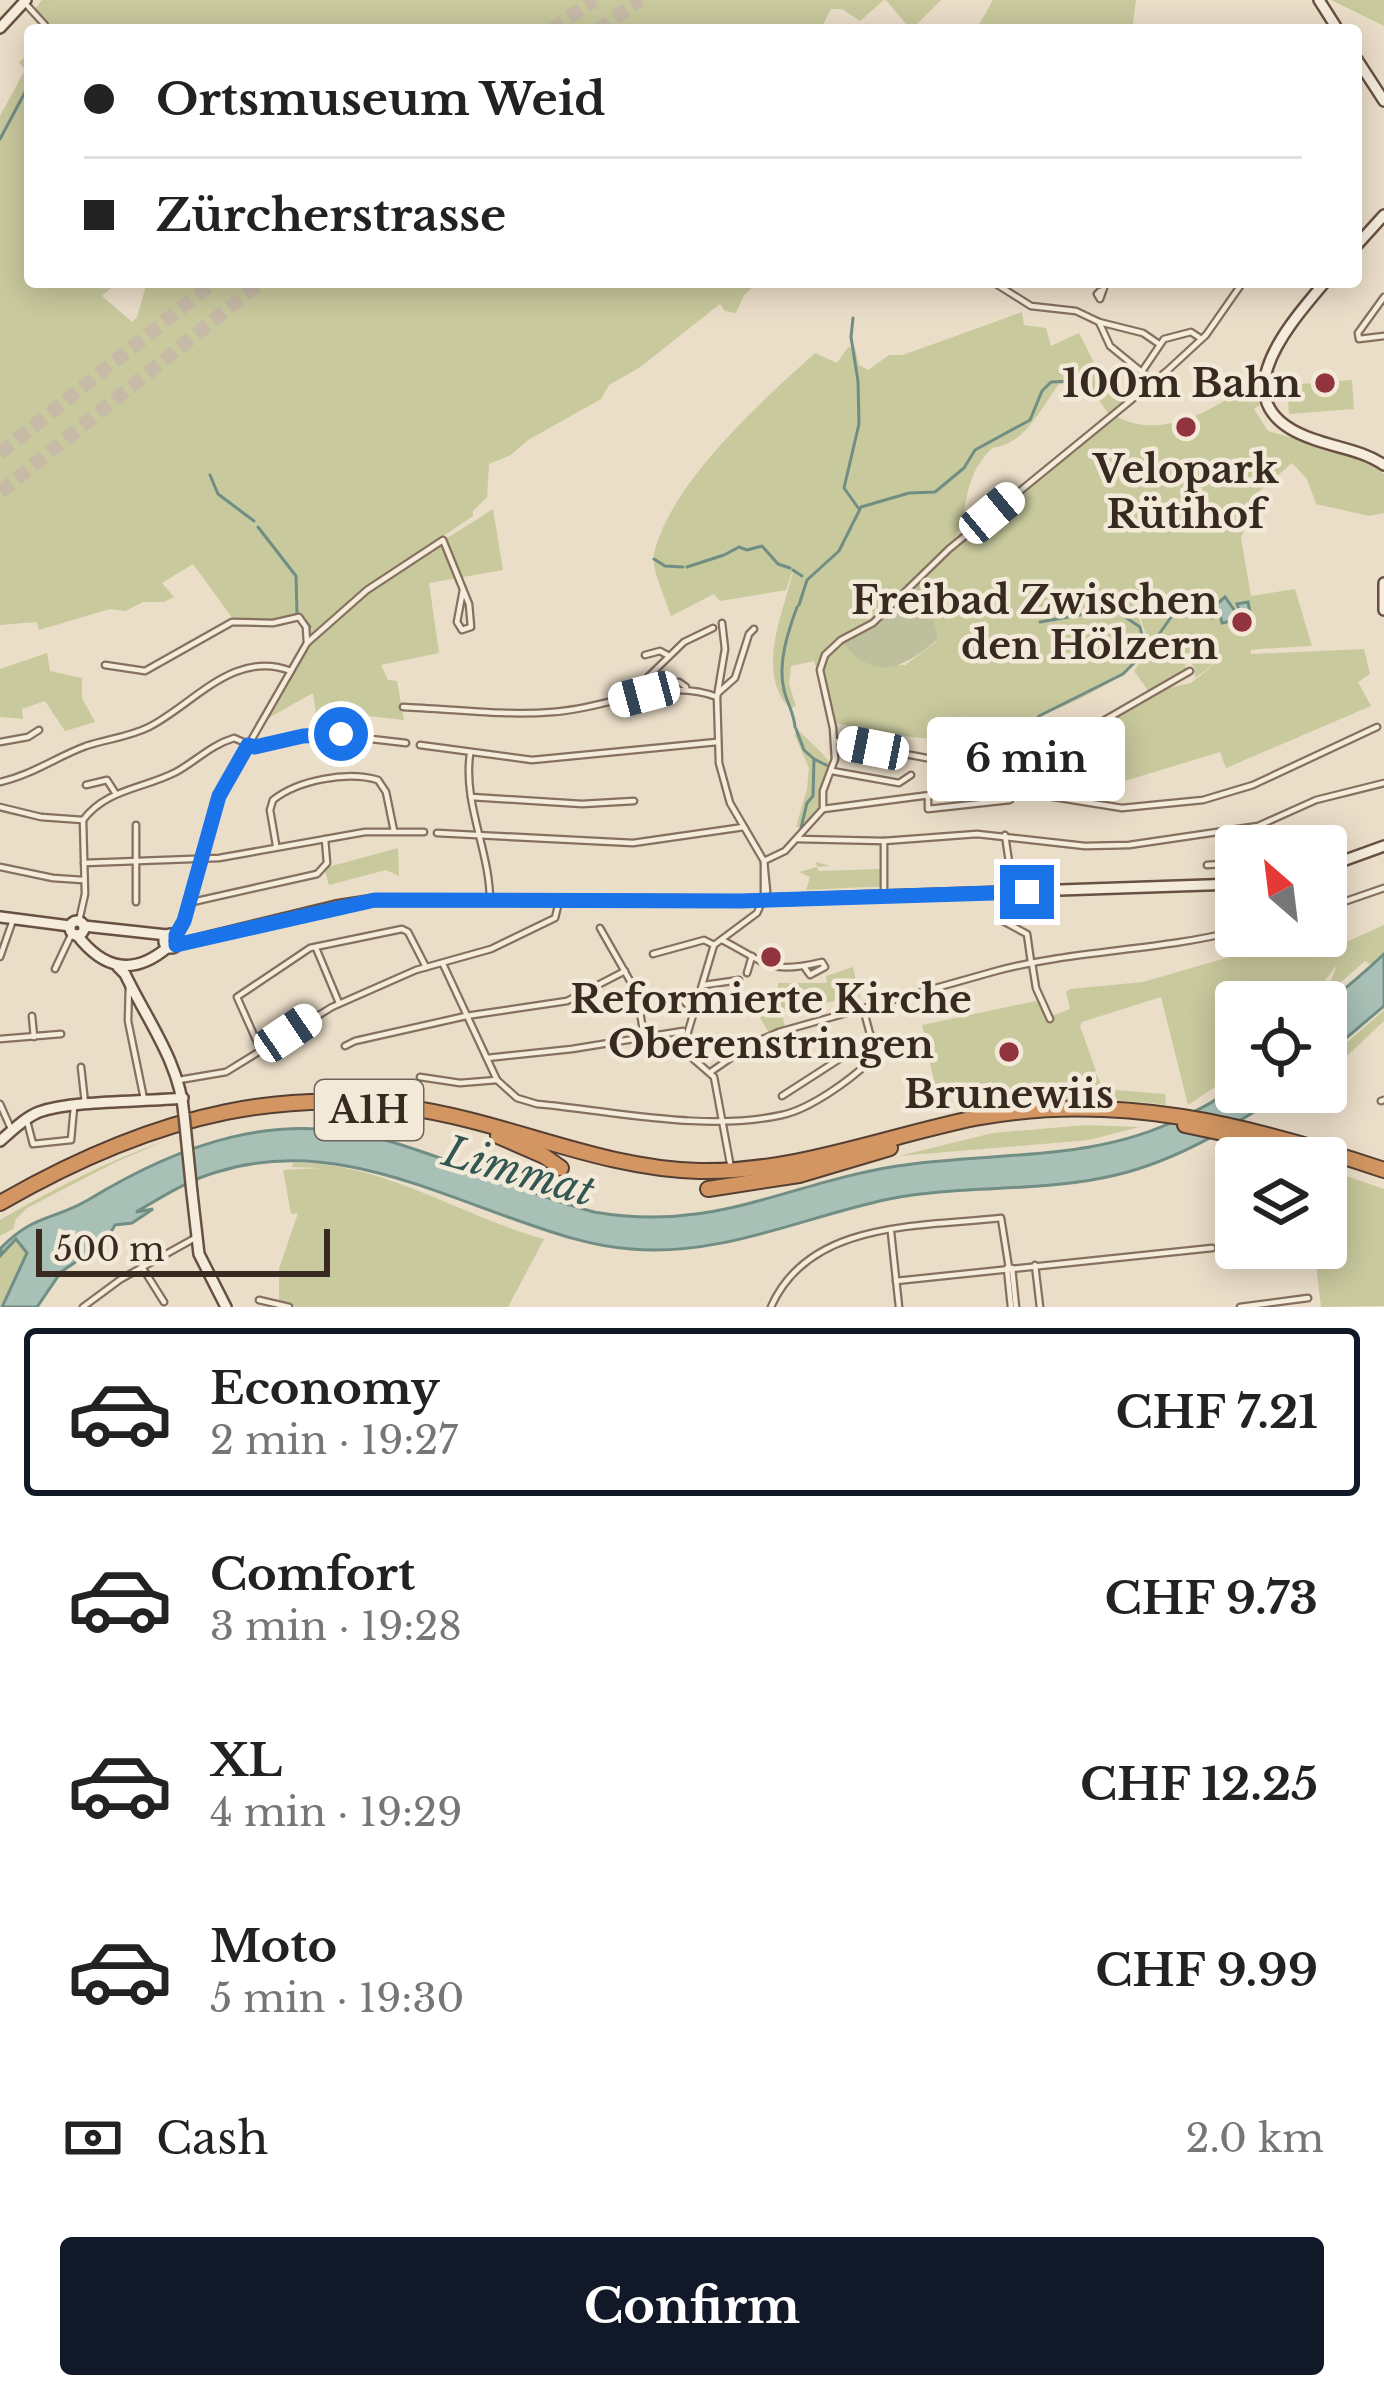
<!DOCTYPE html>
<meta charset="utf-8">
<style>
:root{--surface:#fff;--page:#f6f6f6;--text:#222;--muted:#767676;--line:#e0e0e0;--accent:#111827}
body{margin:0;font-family:"Libre Baskerville",serif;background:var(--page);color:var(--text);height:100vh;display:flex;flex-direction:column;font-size:45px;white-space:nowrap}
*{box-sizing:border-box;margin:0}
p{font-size:39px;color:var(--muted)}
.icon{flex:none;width:66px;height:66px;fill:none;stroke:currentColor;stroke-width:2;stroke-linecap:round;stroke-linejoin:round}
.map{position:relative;height:1307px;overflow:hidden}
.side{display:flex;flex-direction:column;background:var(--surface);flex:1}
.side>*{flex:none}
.banner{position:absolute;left:24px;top:24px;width:1338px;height:264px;border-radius:12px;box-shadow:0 6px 30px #0003;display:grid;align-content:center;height:264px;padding:0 60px;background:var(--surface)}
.needle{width:78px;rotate:332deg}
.controls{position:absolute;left:1215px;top:825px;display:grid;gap:24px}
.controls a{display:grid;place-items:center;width:132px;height:132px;border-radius:12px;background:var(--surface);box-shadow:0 6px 30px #0003;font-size:60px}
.scale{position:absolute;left:36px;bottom:30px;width:294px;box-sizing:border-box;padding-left:12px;border:6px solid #382a21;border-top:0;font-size:33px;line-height:42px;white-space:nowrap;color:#382a21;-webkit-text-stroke:9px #f3e9d8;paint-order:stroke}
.end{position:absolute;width:54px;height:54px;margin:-27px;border:15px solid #1a73e8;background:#fff;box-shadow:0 0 0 6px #fff}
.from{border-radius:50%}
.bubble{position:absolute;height:84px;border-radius:12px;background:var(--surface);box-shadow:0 6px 30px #0003;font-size:39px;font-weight:800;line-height:84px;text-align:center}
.car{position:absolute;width:36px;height:72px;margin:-36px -18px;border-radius:15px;box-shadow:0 0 9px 3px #0007;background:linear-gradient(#fff 24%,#345 0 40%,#fff 0 76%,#345 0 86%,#fff 0)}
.banner b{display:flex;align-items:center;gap:42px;height:114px;font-size:45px}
.banner b+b{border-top:3px solid var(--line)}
.banner i{width:30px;height:30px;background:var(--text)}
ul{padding:21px 0 0;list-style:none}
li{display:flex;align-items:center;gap:36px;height:168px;margin:0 24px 18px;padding:0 36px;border:6px solid transparent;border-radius:12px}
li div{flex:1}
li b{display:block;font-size:45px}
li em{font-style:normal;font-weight:800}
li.active{border-color:var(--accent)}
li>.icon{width:108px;height:108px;stroke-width:1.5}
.pay{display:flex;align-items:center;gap:30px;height:132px;padding:0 60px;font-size:45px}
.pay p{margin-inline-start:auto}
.action{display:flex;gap:24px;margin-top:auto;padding:24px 60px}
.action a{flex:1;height:138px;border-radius:12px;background:var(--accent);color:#fff;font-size:48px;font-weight:800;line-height:138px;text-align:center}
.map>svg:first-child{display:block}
.green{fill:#c8c99d;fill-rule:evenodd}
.cemetery{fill:#bebf9c}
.water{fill:#a9c0b7;stroke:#708e84;stroke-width:3}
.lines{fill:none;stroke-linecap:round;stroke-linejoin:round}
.stream{stroke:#708e84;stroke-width:3}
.highway-tunnel{stroke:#c7baa7;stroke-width:14;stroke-dasharray:14 7;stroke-linecap:butt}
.street-casing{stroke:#86705f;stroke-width:9}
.secondary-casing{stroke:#685142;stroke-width:14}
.highway-casing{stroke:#553f33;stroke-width:18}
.street{stroke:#f6ecdc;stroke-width:4.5}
.secondary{stroke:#f6ecdc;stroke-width:9}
.highway{stroke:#d39662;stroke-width:14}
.secondary-bridge-casing{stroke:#685142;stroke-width:14;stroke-linecap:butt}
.secondary-bridge{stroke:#f6ecdc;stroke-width:9}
.route{stroke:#1a73e8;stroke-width:15}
.poi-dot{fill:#91343d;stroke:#f3e9d8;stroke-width:4.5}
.labels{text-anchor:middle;stroke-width:9;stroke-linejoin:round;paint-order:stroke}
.shield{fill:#f3e9d8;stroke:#706358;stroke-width:3}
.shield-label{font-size:36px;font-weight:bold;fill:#382a21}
.poi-label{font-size:39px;font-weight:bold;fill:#382a21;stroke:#f3e9d8}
.water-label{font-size:42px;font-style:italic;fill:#325651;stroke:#f3e9d8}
</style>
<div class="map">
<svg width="1384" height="1307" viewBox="0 0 1384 1307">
<rect width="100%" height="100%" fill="#ebdec9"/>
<g class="green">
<polygon points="42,0 884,0 860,21 842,9 831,9 820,30 52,30 34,10"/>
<polygon points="886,0 941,0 911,30"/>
<polygon points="993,0 1136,0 1132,30 976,30"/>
<polygon points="1331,0 1384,0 1384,26"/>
<polygon points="30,53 30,282 118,282 102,296 132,322 137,317 147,282 758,282 744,295 736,313 725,311 720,304 639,368 609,385 601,399 528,440 511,455 489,464 487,497 473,511 473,516 353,597 309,638 306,623 295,615 275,621 233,619 193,564 162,583 174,597 164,602 143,602 125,611 110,609 39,630 37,622 0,625 0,116 25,70 19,62"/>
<path d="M1022,312L1024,325L1046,328L1051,346L1079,333L1096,367L1123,403L1108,413L1083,378L1075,385L1059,384C1039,410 1027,443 992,448C959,481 972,511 951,546L1114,415C1155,440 1205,415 1241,390L1253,407L1243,389L1251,384L1260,405L1254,409L1268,431L1365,459L1384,474V513L1369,516L1316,504L1307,479L1292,463L1254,496L1251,506L1242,510L1245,528L1241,538L1251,596L1295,589L1312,646L1259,649L1251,650V654L1364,649L1370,674L1358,682L1371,706L1226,768L1220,752L1069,798L1006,786L1007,782L1066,746L1069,751L1081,745L1077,737L1160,690L1191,683L1222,658L1195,678V668L1184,655L1186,671L1149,692L1134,671L1150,648L1136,603L1146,647C1129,690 992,739 946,739C909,740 870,729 834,723L814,661L791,666L789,684L796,706L790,709C754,670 785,611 794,567L786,590L720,601L714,594L671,616C666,600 651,569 654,554C670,483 762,401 815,353L837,363L848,347L855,348L859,365L868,370L889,355H903ZM923,585L937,641L905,665L867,664L856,637L876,627Z"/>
<polygon points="1352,380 1354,409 1289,414 1287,385"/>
<path d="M493,509L503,570L429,583L439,653L381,665L388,680L397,681L404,720L358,715L354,707L316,713L313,693L265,720C279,697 290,669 306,647C347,592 436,547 493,509Z"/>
<polygon points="47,653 50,671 82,678 82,698 95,722 65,731 45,701 22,709 23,719 0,717 0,669"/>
<path d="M797,729C808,741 825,753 832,767L819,810L802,828L796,827L807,789L809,768L795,736Z"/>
<polygon points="999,736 1009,763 1006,778 993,784 938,793 942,753"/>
<polygon points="398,848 399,876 386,870 329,885 325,871 328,867"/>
<path d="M816,862L830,866L817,867L819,871L881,869V887C852,887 836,889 806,890L810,877L799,872L817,867Z"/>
<path d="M1384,925V954L1371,965L1365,961L1325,996L1337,965L1308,1002H1236V1073L1188,1105L1161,997L1082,1022L1080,1026L1096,1071L1038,1093L1081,1089L1085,1095L1093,1092L1089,1078L1097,1075L1103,1089L1165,1094L1166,1105C1099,1095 1033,1101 966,1112L959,1089L949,1084L935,1086L922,1025L1036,1001L1049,1017L1070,1009L1066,992L1070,989L1143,982L1285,941L1287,946L1344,943Z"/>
<polygon points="853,967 862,1006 857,1007 853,997 782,1012 785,1029 769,1033 750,1001 756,997 778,998 778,983 827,983 826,976"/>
<polygon points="1384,1010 1384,1021 1349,1054 1326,1066 1326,1061"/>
<polygon points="1086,1125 1139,1127 1089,1140 899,1156 993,1133"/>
<path d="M165,1141L116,1162L27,1208L16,1219L13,1229L0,1236V1220C53,1189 107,1161 165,1141Z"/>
<path d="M293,1163C383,1161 462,1217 544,1239L508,1307H298L279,1302V1269L298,1213L291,1214L283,1170L320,1168L292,1167Z"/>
<polygon points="1326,1169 1384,1189 1384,1306 1321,1307 1314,1248 1326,1248"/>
<polygon points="14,1239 20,1240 27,1253 0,1307 0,1256"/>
</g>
<path class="cemetery" d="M918,582L923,584L938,639C905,667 875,684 843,643L877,626Z"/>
<g class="water">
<polygon points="1225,597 1235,611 1239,610 1237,604 1248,602 1251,617 1222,623 1220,614 1212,618 1207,612"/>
<path d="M1384,954V1006L1326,1055V1004C1346,988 1365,972 1384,954Z"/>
<path d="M1236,1083V1092H1285C1233,1126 1179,1160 1116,1175C1042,1193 964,1184 889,1199C803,1217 721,1257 631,1249C588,1246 548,1231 508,1217C413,1183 319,1140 217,1172C188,1180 162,1197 136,1212L153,1209L132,1223L115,1225L106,1241L61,1272L37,1307H2L27,1253L16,1239L0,1256L1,1248C32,1215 54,1220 88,1200C180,1144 277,1109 385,1140C456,1160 523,1193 594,1212C714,1233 784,1184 897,1166C994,1151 1093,1163 1183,1117C1202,1108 1221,1099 1236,1083Z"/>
</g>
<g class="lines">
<g class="stream">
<polyline points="0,139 30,83"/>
<polyline points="853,318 851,337 858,381 859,424 844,488 859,509"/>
<polyline points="210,475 218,494 254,521"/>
<polyline points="258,527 296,576 297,613"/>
<polyline points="726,554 739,547 747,550 762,546 778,564 790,568"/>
<polyline points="654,559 665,566 683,567"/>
<polyline points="687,567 724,555"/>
<polyline points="793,570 802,576"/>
<polyline points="799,605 807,580 839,551 861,507 909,493 935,492 964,468 975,450 1030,420 1042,391 1051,382 1073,381"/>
<polyline points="300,615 310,627"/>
<polyline points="1150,647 1181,603 1215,600"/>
<path d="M795,727C794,713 787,703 784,690C777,663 789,629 797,607"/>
<polyline points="796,729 804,750 814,759 813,796 807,803 801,828"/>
<polyline points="1011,756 1039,716 1123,674 1146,651 1140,627 1113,609 1040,622"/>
<polyline points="814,759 830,767"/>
<path d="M937,786C959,787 991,786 1005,769"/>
</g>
<g class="highway-tunnel">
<polyline points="552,30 594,0"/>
<polyline points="598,30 640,0"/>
<polyline points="0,453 214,282"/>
<polyline points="0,492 261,282"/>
</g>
<defs>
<g id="street">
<polyline points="24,2 45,25"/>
<polyline points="993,282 1031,306 1076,311 1099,322 1143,333 1159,344"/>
<polyline points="1100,291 1097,294 1100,299 1106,282"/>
<polyline points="1384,297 1358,333 1359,339 1384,336"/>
<polyline points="1099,322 1110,346 1154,382"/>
<polyline points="1143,370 1164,339 1191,332 1200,338"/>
<polyline points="722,623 725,649 717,697 719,763 730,803 764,861 767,891 757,913 714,945 684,1045 690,1056 714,1077 730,1163"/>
<polyline points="645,655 660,651 669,656"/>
<polyline points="105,665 145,671 232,622 273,623 299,617 306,627 307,643"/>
<polyline points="686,687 679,682 653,685 648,677 684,642 713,628"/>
<polyline points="718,693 735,678 749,634 754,629"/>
<path d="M403,707C452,709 503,716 553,712C609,709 662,676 717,697"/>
<polyline points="836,741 937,760 935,795"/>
<polyline points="0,742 28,737 39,730"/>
<polyline points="420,745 532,760 717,742"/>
<path d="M470,754C463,805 490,851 490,901"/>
<polyline points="832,771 899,783 911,775"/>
<path d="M0,782C32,775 56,757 86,746C107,739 129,737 149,727C194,704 234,649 291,671"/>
<polyline points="86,785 107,780 116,794"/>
<polyline points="999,786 1077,736 1190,671"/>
<polyline points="928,796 928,809 1010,800 1013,790"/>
<polyline points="471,797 582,804 634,801"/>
<polyline points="0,807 41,817 83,820"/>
<polyline points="823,809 991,787 1122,808 1203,800 1253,785 1377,727"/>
<polyline points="437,833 633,843 744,827"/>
<polyline points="1005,835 1013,889"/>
<polyline points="797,839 884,841 977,834 1085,846 1129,845 1258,826 1316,800 1384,783"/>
<path d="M276,845L270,810L273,800C298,780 347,771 378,780L386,792L394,831"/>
<polyline points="84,863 219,858 365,832 424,832"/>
<polyline points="1207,865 1236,863"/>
<polyline points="0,867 53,878 83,880"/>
<polyline points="884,895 884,841"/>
<polyline points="1005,896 1001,920 1027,934 1031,962"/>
<polyline points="764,900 764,861 785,851 823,809 823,791 835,759 833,728 820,670 825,655 841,640 873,623 949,549 1168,370 1206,335 1243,282"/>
<polyline points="136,902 136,825"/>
<polyline points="188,903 317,874 327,863 325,839"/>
<polyline points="1326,908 1384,888"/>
<path d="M79,921L85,894L83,820C106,789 143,789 176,772C196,761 211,745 234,738L255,747L328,734L406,743"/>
<polyline points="600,928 637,993 644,1037"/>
<polyline points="175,935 184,921 219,796 307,643 367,590 443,540 469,604 471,627 462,630 457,622 463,590"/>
<path d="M722,940C767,963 768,975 822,962L825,967L810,975L805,968"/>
<polyline points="316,948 339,1003"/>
<polyline points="653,954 704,940 714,945"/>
<polyline points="0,957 13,920"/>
<polyline points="1032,963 1036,988 1050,1019"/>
<path d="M443,964L497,1080L517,1098L537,1104C615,1111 704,1132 782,1115C810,1109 849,1081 870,1061L873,1045L863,1008"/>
<polyline points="55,969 72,933"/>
<polyline points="747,973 752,956"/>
<polyline points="129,984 128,1021 144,1099"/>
<polyline points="704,985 739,980"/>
<polyline points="669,999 683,1000 693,1011"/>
<polyline points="32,1016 34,1037"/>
<polyline points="0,1039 61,1034"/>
<polyline points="345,1046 355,1041 466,1016 567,1001 625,971"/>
<polyline points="261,1051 237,997 310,948 402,929 408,932 426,967"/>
<polyline points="487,1058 572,1049 683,1031"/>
<polyline points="81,1067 85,1103"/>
<path d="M712,1071L751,1044L779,1032L996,971C1074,950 1157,951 1236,931"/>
<polyline points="420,1077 460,1083 497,1080"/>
<polyline points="179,1080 226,1072 332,1007 416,970 491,949 555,918 559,902"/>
<polyline points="782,1096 872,1038"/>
<polyline points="1381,1101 1384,1100"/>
<polyline points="0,1104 12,1131"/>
<polyline points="27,1121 33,1144 71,1140 74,1107"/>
<polyline points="891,1232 899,1307"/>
<polyline points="1035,1265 1040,1307"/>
<polyline points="142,1267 164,1302"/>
<polyline points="1007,1268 1011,1307"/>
<polyline points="1012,1268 1016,1307"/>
<polyline points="896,1281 1212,1248"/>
<polyline points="259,1300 289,1307"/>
<polyline points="83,1307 121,1279 195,1238"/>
<path d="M771,1307C809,1220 920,1227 1001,1218L1009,1268"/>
<polyline points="1240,1307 1308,1298"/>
</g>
<g id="secondary">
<polyline points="1319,0 1338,30"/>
<polyline points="0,28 26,0"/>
<polyline points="1356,58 1384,101"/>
<polyline points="1356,246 1384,215"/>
<path d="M1325,282C1286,328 1217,406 1313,439C1337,448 1362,450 1384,465"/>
<polyline points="1384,583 1384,610"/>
<polyline points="1326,867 1384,846"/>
<polyline points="0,917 70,926"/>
<circle cx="77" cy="928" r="7"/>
<polyline points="84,926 167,935"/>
<circle cx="171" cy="941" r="7"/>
<path d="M77,935C104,970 134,976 168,947"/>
<polyline points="176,945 336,906 375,900 741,901 1236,884"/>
<path d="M118,967L125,974C147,1020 180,1063 184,1115"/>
<path d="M0,1141C12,1131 24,1118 39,1112C74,1100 144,1102 183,1098"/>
<polyline points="192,1193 199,1254 226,1307"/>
</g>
<g id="highway">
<polyline points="1185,1125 1251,1139"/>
<polyline points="498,1136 544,1156 561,1168"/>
<polyline points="708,1189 799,1175 890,1148"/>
<path d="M0,1203C151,1116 296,1075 469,1120C545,1139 619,1169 699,1171C794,1173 883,1137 975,1118C1116,1091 1250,1125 1384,1170"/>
</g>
</defs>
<use href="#street" class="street-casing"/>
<use href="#secondary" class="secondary-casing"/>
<use href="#highway" class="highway-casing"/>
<use href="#street" class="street"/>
<use href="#secondary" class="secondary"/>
<use href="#highway" class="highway"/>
<defs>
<polyline id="secondary-bridge" points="184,1115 192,1193"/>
</defs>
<use href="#secondary-bridge" class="secondary-bridge-casing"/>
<use href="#secondary-bridge" class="secondary-bridge"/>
</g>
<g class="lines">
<polyline class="route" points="341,734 303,736 255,747 248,745 219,796 184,921 176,935 176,945 375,900 741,901 1027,892"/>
</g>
<g class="poi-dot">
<circle cx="1325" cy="383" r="12"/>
<circle cx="1186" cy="427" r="12"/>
<circle cx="1242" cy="622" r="12"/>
<circle cx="771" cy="957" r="12"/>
<circle cx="1009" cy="1052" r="12"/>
</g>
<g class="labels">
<rect class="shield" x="315" y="1080" width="108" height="60" rx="9"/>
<g class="shield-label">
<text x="369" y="1123">A1H</text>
</g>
<g class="poi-label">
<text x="1301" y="397" text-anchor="end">100m Bahn</text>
<text x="1186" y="483">Velopark<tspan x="1186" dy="45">Rütihof</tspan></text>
<text x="1218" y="614" text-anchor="end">Freibad Zwischen<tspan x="1218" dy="45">den Hölzern</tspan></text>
<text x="771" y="1013">Reformierte Kirche<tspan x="771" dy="45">Oberenstringen</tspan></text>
<text x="1009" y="1108">Brunewiis</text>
</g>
<g class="water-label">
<text transform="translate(519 1171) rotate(16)" y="15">Limmat</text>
</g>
</g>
</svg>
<div class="controls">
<a><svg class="needle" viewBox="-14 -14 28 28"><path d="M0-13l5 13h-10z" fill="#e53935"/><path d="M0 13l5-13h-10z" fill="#767676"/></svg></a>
<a><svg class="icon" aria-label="locate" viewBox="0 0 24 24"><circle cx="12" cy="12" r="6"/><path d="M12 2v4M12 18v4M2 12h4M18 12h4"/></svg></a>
<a><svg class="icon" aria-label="layers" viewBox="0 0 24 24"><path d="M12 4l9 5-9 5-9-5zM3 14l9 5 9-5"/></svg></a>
</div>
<div class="scale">500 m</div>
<i class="end from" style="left:341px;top:734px"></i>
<i class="end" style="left:1027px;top:892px"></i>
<div class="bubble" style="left:927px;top:717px;width:198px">6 min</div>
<i class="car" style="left:992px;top:513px;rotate:50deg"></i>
<i class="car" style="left:644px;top:694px;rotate:255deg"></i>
<i class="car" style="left:873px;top:748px;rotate:281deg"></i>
<i class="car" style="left:288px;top:1033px;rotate:56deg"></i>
<div class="banner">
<b><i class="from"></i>Ortsmuseum Weid</b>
<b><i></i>Zürcherstrasse</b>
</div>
</div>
<section class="side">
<ul>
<li class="active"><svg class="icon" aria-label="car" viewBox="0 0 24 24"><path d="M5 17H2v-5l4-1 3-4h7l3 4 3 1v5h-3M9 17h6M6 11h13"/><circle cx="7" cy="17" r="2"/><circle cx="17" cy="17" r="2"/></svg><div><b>Economy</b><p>2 min · 19:27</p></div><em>CHF 7.21</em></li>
<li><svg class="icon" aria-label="car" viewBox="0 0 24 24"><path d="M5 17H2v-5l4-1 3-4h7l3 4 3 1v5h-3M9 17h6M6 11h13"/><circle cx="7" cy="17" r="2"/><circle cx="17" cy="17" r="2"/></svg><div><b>Comfort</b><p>3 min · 19:28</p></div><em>CHF 9.73</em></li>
<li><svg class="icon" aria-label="car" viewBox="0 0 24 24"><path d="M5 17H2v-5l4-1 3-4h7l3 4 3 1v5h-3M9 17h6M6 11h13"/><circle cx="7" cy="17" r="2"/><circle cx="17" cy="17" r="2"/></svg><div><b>XL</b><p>4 min · 19:29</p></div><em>CHF 12.25</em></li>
<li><svg class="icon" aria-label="car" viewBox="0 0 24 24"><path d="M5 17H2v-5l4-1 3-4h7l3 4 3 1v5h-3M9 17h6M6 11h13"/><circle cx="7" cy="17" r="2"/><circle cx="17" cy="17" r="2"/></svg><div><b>Moto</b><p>5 min · 19:30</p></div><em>CHF 9.99</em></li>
</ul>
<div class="pay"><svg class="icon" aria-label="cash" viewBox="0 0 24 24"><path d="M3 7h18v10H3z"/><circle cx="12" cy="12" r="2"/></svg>Cash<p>2.0 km</p></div>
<div class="action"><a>Confirm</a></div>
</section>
